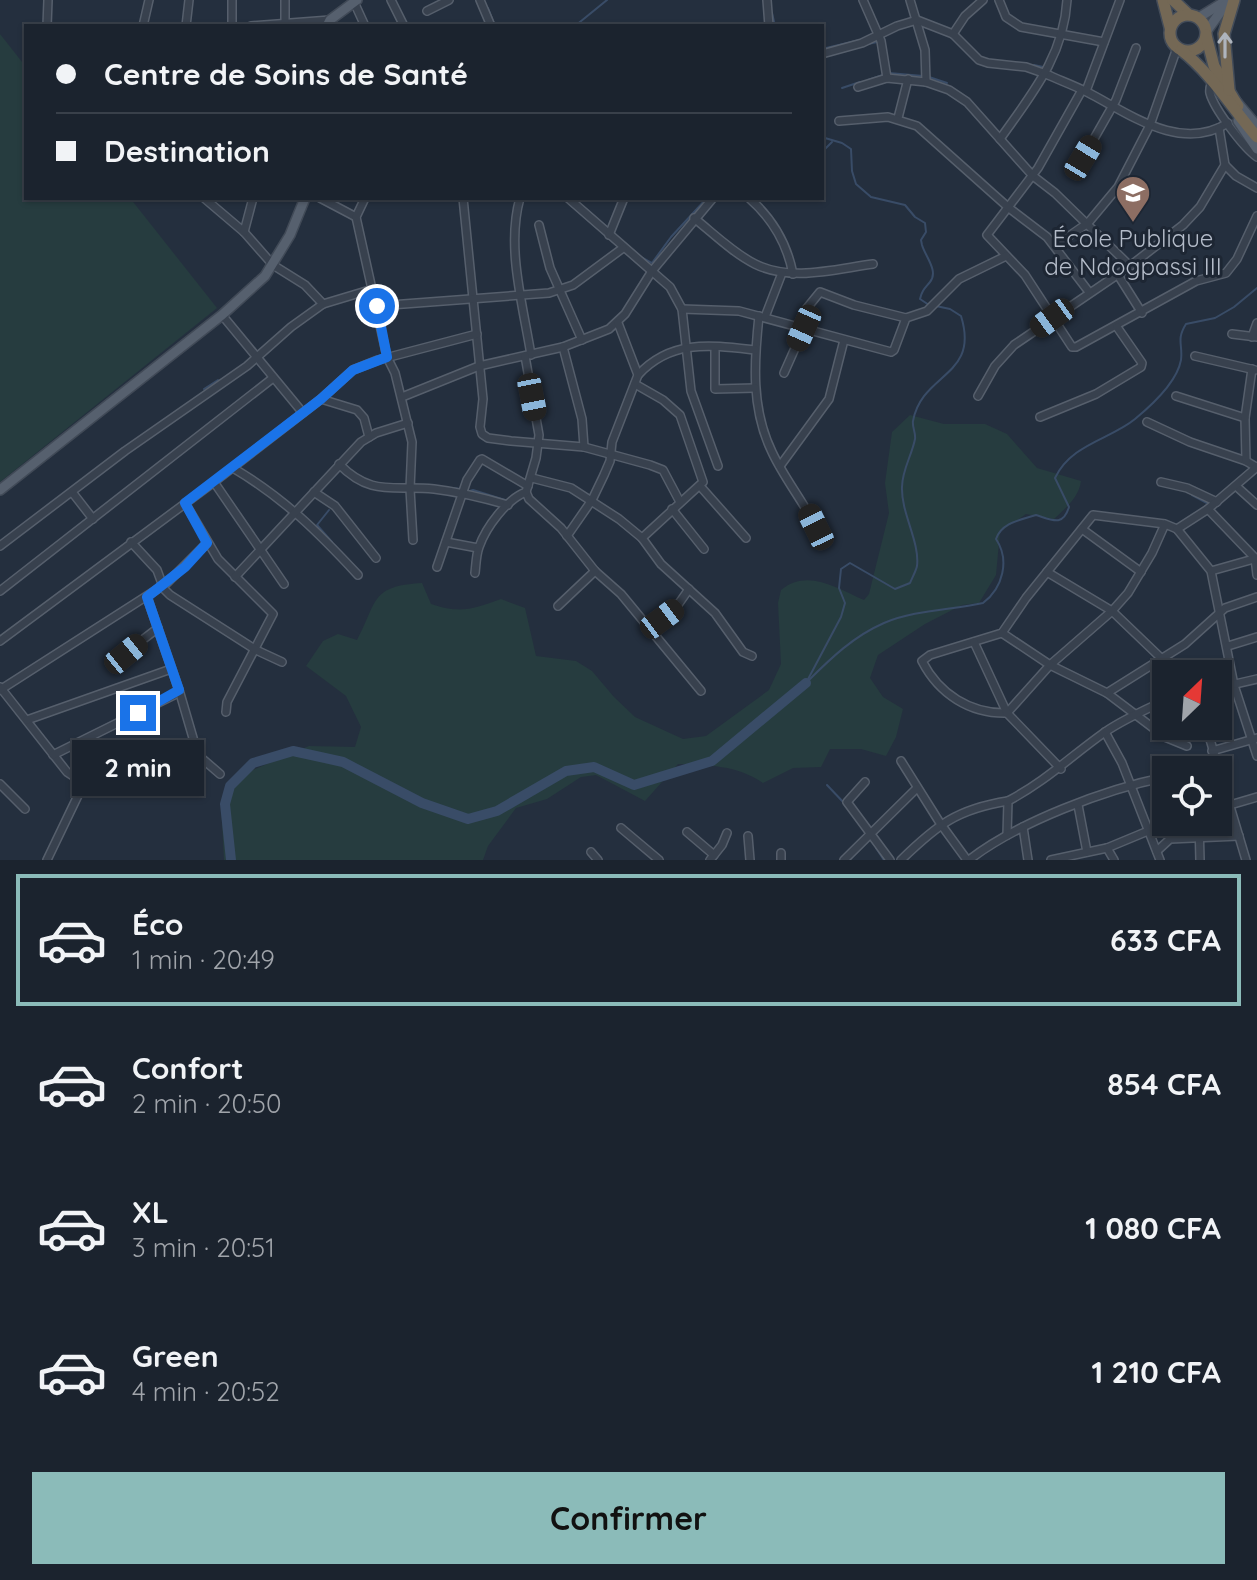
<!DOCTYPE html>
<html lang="fr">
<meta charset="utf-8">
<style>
:root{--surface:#1b232e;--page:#242b36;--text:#f1f3f6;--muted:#a0a4aa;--line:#39404a;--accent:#8bbbb9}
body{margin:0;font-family:Quicksand,sans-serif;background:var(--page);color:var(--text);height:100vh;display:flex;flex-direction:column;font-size:30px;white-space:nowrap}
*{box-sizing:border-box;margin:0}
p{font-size:26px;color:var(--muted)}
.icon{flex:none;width:44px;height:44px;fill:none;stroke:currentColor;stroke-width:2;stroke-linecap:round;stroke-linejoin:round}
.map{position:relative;height:860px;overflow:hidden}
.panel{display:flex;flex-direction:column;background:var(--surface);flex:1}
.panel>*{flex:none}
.guide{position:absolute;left:24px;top:24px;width:800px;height:176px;border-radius:0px;box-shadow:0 2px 6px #0004,0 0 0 2px var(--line);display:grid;align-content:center;height:176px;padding:0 32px;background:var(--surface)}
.needle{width:52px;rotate:25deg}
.tools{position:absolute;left:1152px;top:660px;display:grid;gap:16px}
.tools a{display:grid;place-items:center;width:80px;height:80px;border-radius:0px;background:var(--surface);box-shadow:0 2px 6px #0004,0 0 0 2px var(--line);font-size:40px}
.end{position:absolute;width:36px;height:36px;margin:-18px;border:10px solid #1a73e8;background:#fff;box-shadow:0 0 0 4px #fff}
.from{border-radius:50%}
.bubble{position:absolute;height:56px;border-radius:0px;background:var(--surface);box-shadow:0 2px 6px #0004,0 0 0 2px var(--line);font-size:26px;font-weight:700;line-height:56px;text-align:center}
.car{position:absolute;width:24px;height:48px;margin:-24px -12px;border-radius:10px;box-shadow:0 0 6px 2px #0007;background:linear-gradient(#222 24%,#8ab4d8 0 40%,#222 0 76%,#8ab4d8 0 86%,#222 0)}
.guide b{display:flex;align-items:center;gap:28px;height:76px;font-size:30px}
.guide b+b{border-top:2px solid var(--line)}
.guide i{width:20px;height:20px;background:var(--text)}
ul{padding:14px 0 0;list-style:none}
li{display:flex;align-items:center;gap:24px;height:132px;margin:0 16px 12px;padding:0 16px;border:4px solid transparent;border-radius:0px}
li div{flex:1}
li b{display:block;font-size:30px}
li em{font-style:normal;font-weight:700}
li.on{border-color:var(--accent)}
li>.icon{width:72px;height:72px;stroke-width:1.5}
.button{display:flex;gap:16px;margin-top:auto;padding:16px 32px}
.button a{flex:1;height:92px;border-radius:0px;background:var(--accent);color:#111;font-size:32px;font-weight:700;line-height:92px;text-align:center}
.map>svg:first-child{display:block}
.green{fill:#263c3f}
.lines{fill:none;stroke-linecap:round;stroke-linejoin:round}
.stream{stroke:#394c67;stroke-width:2}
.river{stroke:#394c67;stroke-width:10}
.minor-casing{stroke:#565f6c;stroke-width:10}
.major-casing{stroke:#414a57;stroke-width:12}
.highway-casing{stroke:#434c59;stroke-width:14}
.minor{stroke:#38414e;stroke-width:7}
.major{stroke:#56606e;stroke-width:9}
.highway{stroke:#746855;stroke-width:11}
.oneway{stroke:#aeb4bd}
.route{stroke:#1a73e8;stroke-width:10}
.labels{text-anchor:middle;stroke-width:6;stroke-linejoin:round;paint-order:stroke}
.poi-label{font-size:24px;fill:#b4bcc9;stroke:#1d2633}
</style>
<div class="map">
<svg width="1257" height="860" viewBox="0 0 1257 860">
<rect width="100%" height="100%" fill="#242f3e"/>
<g class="green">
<polygon points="0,34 26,67 26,198 130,198 217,308 0,482"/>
<path d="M910,415L944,424H985L1007,434L1037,468L1081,481C1079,497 1066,508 1054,519L1026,514L1000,532L996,575L979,603L962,605L925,624L878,655L870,678L883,697L903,709L896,737L886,756L861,749H830L821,767L793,768L763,783C737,765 708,765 678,764L645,801L596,775L581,777L547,799L516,808L488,846L483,860H224L221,804L239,776L309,746L355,747L361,727L346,696L306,666L323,641L338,634L357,640C378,601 370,586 422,583L431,604C461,614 473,609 501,599L525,608L536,656L576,661L592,671L614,697L635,717L683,739L706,736L769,690L781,664L778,603L781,590C807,568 837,588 864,600L869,594L889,513L885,483L892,432Z"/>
</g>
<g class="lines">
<g class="stream">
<polyline points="488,8 495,26"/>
<polyline points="772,13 775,26"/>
<polyline points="575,26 607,0"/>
<polyline points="864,45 877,42"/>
<polyline points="822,49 864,39"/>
<polyline points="1034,65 1043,67"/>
<polyline points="889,73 923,76"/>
<polyline points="929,77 947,83"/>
<polyline points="868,80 883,75"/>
<polyline points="842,88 860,82"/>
<path d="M822,129L825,138L842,143L851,149L852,171L856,184L871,197L905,205L915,217L925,223L926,232L921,240L922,245C925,256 939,271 930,282C925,288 922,290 920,299L929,305"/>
<polyline points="822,152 832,142"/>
<polyline points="643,258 652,263 671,237 707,198"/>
<polyline points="311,309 317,303 316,301"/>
<polyline points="204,389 218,380"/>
<polyline points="420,485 461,489"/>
<polyline points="466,492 473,490 505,500"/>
<polyline points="1192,495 1207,503"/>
<polyline points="329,510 317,525 332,542"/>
<path d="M809,680C831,658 854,636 884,623C914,610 951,610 983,603C1003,588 1010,560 996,539C1002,522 1021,520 1036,515C1052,520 1063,527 1069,507L1055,478C1071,444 1111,439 1135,419C1152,405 1177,382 1181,360C1183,344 1176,340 1186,324L1215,318L1234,307L1257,288"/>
<path d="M806,683L841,617L845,603L839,588L841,569L850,563L895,589L910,583C912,578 916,571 917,566C920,542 901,513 902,487C902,470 912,455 915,439C916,433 912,427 913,421C922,372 980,377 961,316L950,309L936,306"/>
<polyline points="827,785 845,804"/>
<polyline points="876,848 884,860"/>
</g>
<polyline class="river" points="231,860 225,804 230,786 253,763 293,751 343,762 422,803 468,819 497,811 566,771 594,767 634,785 712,761 806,683"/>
<defs>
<g id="minor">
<polyline points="391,0 404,26"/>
<polyline points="480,0 491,26"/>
<polyline points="767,0 769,26"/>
<polyline points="863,0 881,41 887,78"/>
<polyline points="910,0 925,50 926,82"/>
<polyline points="999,0 1006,17 1021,27 1104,42"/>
<polyline points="354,2 365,26"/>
<polyline points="427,11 449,0"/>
<polyline points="47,26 48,0"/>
<polyline points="143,26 149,0"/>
<polyline points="186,26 189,0"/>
<polyline points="232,26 232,0"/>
<polyline points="251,26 330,20"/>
<polyline points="285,26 285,0"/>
<polyline points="953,34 965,16 983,0"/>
<path d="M822,54L862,43L897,26L917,20L953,34L979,60L988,63L1026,67L1046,74C1059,80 1073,85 1087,92C1128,113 1180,153 1228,123"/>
<path d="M1212,80C1211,84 1209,89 1210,93C1214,109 1244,148 1257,157"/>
<polyline points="858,87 887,78 926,82 949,90 967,102 1033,176 1055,193 1130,266 1014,345 995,366 978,396"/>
<polyline points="1082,90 1038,168 987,235 1025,275 1072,347 1076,347 1196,281 1226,273 1237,259 1257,216"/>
<polyline points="1086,91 1120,0"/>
<polyline points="898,118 908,79"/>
<polyline points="839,121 888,117 917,126 1009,208 1047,237 1089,292"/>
<path d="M1000,139C1031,95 1064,56 1067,0"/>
<polyline points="1083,158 1116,100 1136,48"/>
<polyline points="1225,165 1236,176 1257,188"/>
<polyline points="204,198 244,232 273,265 305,285 323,304"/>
<polyline points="320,198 356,217"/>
<polyline points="365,198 356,217 387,357 395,373 412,442 410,489 413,540"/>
<polyline points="463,198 483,399 480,427 482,434 488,438 511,441 584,447 650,465 663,470 680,502"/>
<path d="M520,198C506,247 523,305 531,355"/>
<polyline points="568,198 670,287 682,309 691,391 718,466"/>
<path d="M749,198C772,218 787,243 793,274"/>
<path d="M694,218C713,233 733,253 755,264C791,282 835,269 873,264"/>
<polyline points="539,225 550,268 582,340"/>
<polyline points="244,232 253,198"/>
<polyline points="609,235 624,198"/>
<polyline points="1056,245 1088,223 1118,187 1150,125 1177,48"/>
<polyline points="1130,266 1183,225 1200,207 1225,165 1219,128"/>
<polyline points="1118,275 1142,313"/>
<polyline points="377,306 549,293 573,285 623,248"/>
<polyline points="682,309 739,311 891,352 894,350 906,318 927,311 959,279 1006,256"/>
<polyline points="222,315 303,413"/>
<path d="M759,316C754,362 751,409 772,452C784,478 803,501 816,527"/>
<polyline points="765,317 782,273"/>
<polyline points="798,327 807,308 820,292 854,305 906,318"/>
<polyline points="1232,334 1257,337"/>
<polyline points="1252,337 1257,323"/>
<polyline points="563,347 582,419 584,447"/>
<polyline points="715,347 715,389 755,388"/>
<polyline points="1195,356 1255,370"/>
<polyline points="784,373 804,328"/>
<path d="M638,375C671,339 711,345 755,350"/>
<polyline points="635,384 663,400 680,415 703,482 642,538"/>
<polyline points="1176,396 1245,418"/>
<polyline points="402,397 479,366 563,347 609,329 625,314 652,271 713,198"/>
<polyline points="321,399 357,410 364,418 369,437"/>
<polyline points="1040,417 1096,394 1141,367 1142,363 1117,327"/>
<polyline points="1147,422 1190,442 1246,461 1256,467"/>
<polyline points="1246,461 1245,418 1252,369"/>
<path d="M339,464C371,497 394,485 434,489C459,492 484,498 508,505"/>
<polyline points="780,466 829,399 844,340"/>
<path d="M233,468C284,498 318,532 358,575"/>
<polyline points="532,478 571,488 619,519 642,538 661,564 715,613 743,652 752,656"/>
<polyline points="214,482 284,584"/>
<polyline points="1161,482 1187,488 1217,502"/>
<polyline points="700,486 746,538"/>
<polyline points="1236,486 1257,505"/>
<polyline points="72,492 93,519"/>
<polyline points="314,492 335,506 376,558"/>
<polyline points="526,492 529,499 561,528 595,571 621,594 701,691"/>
<polyline points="185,503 218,559 273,614 227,702 226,712"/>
<polyline points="672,509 704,549"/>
<polyline points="1208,509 1255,558 1257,575"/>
<path d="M1165,524L1152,553L1128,593L1112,611L1050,665L1007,713C970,714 939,694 922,661L930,655L1002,633L1026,598L1093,515L1165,524L1177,529L1211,571L1234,685L1257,756"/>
<polyline points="1082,529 1141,572"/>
<polyline points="1177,529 1208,509 1257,467"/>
<polyline points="567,536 592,500 604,475 610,461 612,442 638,375 618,323"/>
<polyline points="131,542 157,570 164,589 170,595 256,650 282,662"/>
<polyline points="446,542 478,548"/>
<polyline points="0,546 125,451 247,366 291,327 323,304 373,289"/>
<polyline points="437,567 467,480 480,460 482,459 528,486"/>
<polyline points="1211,571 1257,558"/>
<polyline points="1047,572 1112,611 1161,658"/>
<path d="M475,573C476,565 476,555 479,547C486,527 507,499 526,492L536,458L539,435L525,356"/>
<polyline points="235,577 361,442 376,433 408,423"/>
<polyline points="0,591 273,378"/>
<polyline points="147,597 179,690 198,755 220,774"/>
<polyline points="558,606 595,571"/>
<polyline points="649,629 675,609 689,589"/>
<polyline points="1002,633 1050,665 1107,693 1165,737 1187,746"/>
<polyline points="0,641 214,482 321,399 353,370 378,360 477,334"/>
<polyline points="974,642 1007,713 1061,769"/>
<polyline points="1228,646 1257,637"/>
<polyline points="111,664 158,628"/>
<path d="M0,687L67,772L84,783C123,775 156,744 198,755"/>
<polyline points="1218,688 1257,679"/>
<polyline points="0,690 167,583 207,543"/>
<polyline points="1107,693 1185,644 1225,608 1257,597"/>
<polyline points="27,720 171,669"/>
<polyline points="1206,726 1246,860"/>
<polyline points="1105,732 1122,763 1160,860"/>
<polyline points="1212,751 1257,738"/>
<polyline points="53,755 174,695 179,690"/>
<polyline points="901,761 940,823 967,860"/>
<polyline points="1206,770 1218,768"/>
<polyline points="865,782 847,802 890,860"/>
<polyline points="0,784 25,809"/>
<polyline points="1078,805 1087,852"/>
<polyline points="1230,805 1257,797"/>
<polyline points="1199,822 1200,860"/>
<polyline points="1023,827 1028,860"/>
<polyline points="621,828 659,860"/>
<polyline points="687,832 714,855"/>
<path d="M1007,835L1008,801C1046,781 1071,756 1105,732C1124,719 1145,710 1166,700"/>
<polyline points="748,836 750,860"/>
<polyline points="1107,848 1114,860"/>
<polyline points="1157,851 1170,839 1239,836"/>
<polyline points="591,852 598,860"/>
<polyline points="47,860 84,783"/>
<polyline points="710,860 722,845 727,833"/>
<polyline points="781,860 781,853"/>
<polyline points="844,860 917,788"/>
<path d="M901,860C937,825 957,809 1008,801"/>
<path d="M969,860C1018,822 1106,789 1166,777"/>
<polyline points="1051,860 1107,848 1148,831"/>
</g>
<g id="major">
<polyline points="1198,18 1224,2"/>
<polyline points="327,26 330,20 357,0"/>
<polyline points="1206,32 1229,0"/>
<polyline points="1236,101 1257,126"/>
<polyline points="1238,121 1257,149"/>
<polyline points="0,490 222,315 265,276 290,235 305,198"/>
</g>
<g id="highway">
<polyline points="1163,0 1170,27"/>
<polyline points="1173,0 1189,15"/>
<circle cx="1188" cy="33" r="18"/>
<polyline points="1206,35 1214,66 1238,106"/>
<path d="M1181,50C1211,73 1232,108 1257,137"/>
<polyline points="1229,90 1224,34 1234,0"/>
</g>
</defs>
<use href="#minor" class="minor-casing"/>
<use href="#major" class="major-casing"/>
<use href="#highway" class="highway-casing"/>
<use href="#minor" class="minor"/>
<use href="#major" class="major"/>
<use href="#highway" class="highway"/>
</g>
<defs><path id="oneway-shaft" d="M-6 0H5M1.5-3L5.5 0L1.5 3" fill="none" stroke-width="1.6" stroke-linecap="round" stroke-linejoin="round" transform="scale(2)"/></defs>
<use class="oneway" href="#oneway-shaft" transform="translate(1225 45) rotate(-90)"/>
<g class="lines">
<polyline class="route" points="138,713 179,690 147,597 185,567 207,543 185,503 321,399 353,370 387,357 377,306"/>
</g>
<defs>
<symbol id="school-pin" viewBox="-11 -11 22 30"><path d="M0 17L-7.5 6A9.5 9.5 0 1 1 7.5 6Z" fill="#8d6e63" stroke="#1d2633"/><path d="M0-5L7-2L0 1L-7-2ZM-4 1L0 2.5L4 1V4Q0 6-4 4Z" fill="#fff"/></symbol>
</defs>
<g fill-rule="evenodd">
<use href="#school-pin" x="1113" y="173" width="40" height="54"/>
</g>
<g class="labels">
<g class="poi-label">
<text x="1133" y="247">École Publique<tspan x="1133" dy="28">de Ndogpassi III</tspan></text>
</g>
</g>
</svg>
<div class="tools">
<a><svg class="needle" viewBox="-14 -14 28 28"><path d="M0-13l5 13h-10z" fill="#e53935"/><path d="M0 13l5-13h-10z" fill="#a0a4aa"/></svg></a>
<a><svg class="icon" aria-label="locate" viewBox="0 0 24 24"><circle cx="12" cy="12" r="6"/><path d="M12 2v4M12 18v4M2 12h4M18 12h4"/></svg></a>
</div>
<i class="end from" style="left:377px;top:306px"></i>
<i class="end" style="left:138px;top:713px"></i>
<div class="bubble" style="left:72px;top:740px;width:132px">2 min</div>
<i class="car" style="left:1083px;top:158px;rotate:31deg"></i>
<i class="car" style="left:1052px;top:318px;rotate:234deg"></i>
<i class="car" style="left:804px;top:328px;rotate:204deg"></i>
<i class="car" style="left:532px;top:397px;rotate:169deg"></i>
<i class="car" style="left:816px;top:527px;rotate:334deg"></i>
<i class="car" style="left:662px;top:619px;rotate:53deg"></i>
<i class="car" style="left:126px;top:654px;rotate:51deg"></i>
<div class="guide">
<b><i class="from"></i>Centre de Soins de Santé</b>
<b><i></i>Destination</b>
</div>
</div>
<section class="panel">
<ul>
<li class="on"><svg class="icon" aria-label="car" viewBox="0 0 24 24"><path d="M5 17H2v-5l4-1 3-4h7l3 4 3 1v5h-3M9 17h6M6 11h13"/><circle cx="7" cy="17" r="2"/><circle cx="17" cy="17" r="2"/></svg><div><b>Éco</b><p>1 min · 20:49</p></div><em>633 CFA</em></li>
<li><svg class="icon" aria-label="car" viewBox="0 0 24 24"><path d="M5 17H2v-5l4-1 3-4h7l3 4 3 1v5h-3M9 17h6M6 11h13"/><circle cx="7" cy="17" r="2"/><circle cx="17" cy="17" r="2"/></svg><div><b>Confort</b><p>2 min · 20:50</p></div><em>854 CFA</em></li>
<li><svg class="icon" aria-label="car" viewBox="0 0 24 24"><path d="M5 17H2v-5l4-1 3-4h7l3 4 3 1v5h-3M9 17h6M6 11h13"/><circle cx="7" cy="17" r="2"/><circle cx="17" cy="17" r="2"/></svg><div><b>XL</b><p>3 min · 20:51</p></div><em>1 080 CFA</em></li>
<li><svg class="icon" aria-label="car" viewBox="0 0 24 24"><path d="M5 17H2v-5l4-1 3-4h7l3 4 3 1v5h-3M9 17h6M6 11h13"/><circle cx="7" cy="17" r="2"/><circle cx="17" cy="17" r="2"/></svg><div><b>Green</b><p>4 min · 20:52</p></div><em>1 210 CFA</em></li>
</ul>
<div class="button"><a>Confirmer</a></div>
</section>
